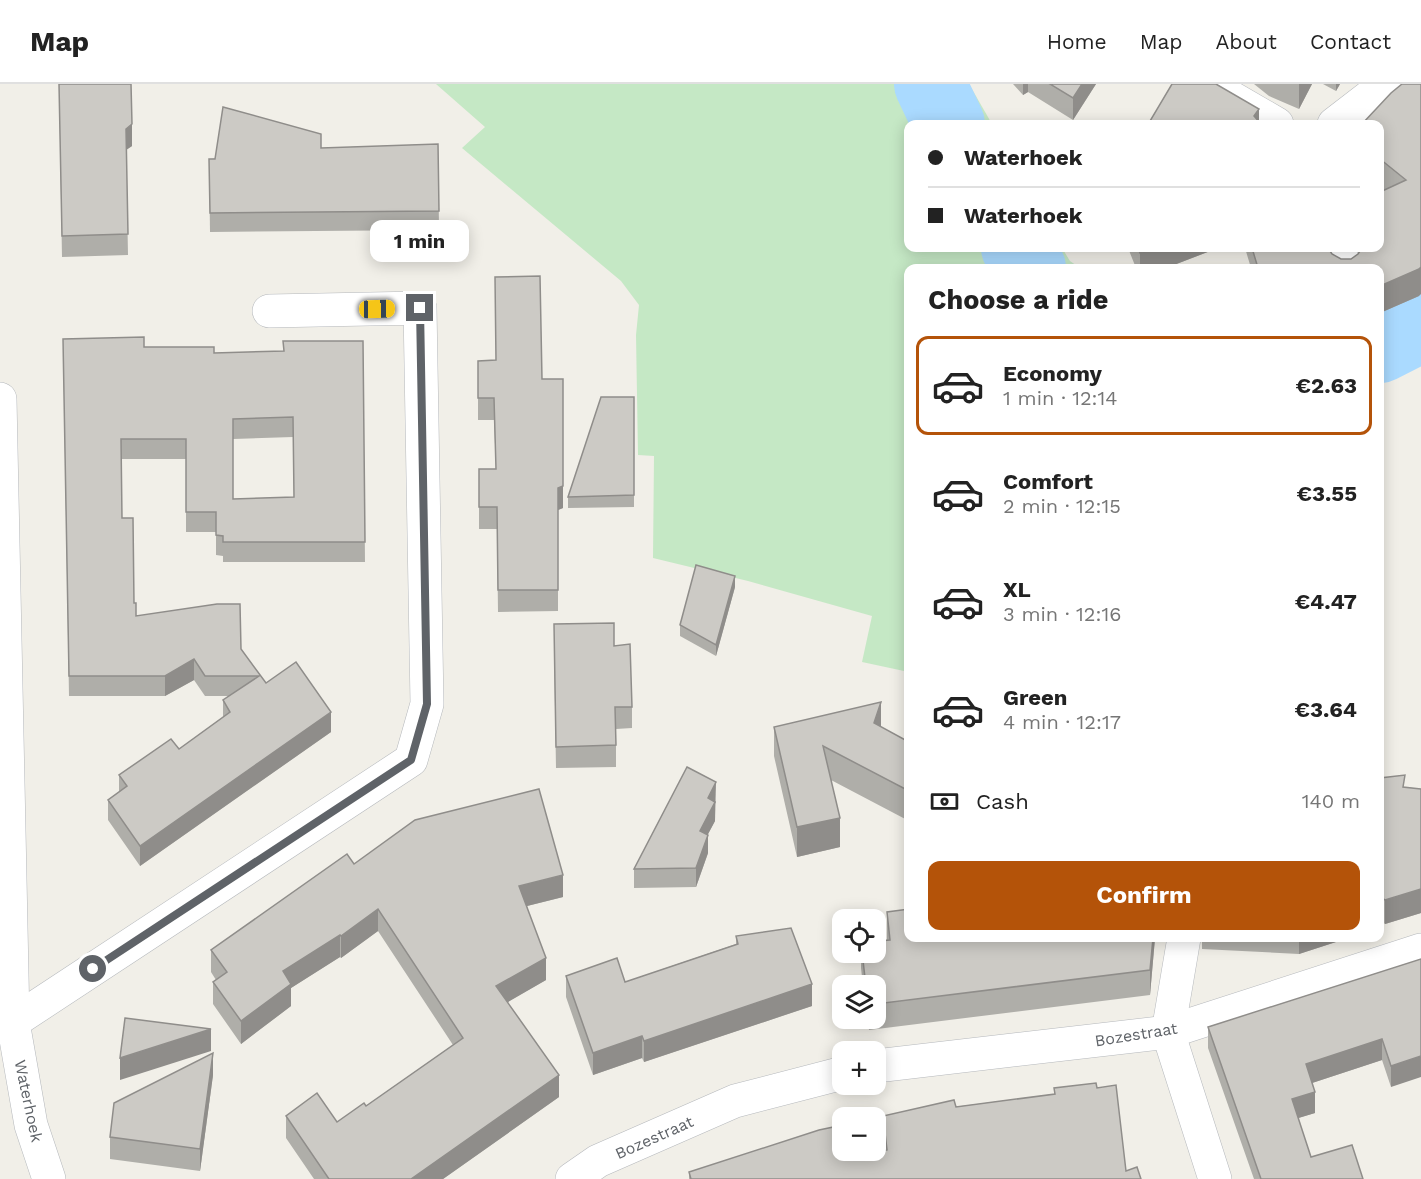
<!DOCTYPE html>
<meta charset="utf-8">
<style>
:root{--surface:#fff;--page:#f6f6f6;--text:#222;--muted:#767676;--line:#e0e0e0;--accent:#b45309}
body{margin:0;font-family:"Work Sans",sans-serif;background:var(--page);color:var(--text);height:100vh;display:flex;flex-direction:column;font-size:22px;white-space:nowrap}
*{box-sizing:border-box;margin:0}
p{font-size:20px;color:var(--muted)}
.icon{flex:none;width:33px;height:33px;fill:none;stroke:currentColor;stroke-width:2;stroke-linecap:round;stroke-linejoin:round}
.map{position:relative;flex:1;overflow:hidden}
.side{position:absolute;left:904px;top:180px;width:480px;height:678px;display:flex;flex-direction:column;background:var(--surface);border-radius:12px;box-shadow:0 3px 15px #0003}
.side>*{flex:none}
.banner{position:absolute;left:904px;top:36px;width:480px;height:132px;border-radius:12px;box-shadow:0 3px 15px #0003;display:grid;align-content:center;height:132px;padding:0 24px;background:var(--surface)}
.buttons{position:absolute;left:832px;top:825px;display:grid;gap:12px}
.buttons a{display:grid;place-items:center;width:54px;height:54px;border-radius:12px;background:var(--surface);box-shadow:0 3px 15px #0003;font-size:30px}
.end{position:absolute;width:27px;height:27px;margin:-14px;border:8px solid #5f6368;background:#fff;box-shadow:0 0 0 3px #fff}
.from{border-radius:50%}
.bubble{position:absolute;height:42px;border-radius:12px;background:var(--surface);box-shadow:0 3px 15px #0003;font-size:20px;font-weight:700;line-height:42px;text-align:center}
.car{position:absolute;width:18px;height:36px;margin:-18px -9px;border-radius:8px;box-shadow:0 0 4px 2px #0007;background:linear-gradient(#f5c518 24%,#345 0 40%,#f5c518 0 76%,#345 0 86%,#f5c518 0)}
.banner b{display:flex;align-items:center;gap:21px;height:57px;font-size:22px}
.banner b+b{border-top:2px solid var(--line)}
.banner i{width:15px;height:15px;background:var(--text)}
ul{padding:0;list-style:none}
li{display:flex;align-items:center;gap:18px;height:99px;margin:0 12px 9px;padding:0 12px;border:3px solid transparent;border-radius:12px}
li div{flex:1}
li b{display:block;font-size:22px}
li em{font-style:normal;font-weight:700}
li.selected{border-color:var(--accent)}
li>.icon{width:54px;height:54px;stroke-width:1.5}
h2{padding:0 24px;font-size:27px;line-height:72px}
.pay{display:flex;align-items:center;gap:15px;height:66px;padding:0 24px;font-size:22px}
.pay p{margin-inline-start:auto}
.button{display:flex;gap:12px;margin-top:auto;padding:12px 24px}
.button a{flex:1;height:69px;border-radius:12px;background:var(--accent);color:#fff;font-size:24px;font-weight:700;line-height:69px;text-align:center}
header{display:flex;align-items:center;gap:36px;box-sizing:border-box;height:84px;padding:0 30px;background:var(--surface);border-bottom:2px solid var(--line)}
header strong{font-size:28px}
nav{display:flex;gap:33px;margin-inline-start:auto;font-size:21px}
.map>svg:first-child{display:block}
.green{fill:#c5e8c5}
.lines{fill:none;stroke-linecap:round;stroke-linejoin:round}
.river{stroke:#aadaff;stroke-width:72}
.minor-casing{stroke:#b5b8bc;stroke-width:34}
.minor{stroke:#fff;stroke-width:33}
.wall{fill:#afaea9;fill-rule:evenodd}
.shaded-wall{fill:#8f8d8a}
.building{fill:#cccac5;stroke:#8f8d8a;stroke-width:1.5;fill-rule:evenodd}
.route{stroke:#5f6368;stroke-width:8}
.labels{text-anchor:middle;stroke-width:4.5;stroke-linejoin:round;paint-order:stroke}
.street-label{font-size:16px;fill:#5f6368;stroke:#fff}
</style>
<header>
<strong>Map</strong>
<nav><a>Home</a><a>Map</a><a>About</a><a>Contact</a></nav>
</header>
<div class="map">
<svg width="1421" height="1095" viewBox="0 0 1421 1095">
<rect width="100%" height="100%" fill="#f1efe8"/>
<g class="green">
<polygon points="436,0 906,0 930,40 909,40 909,164 999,164 1010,184 909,184 909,567 904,587 862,578 872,532 748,497 653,474 654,372 638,371 636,251 639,221 621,197 462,64 485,43"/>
<polygon points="942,0 969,0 992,40 960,40"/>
<polygon points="1029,164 1062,164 1070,177 1080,184 1040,184"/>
</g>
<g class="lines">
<g class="river">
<polyline points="930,0 949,40"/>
<polyline points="1017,164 1030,184"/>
<polyline points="1380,263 1421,242"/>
</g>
<defs>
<g id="minor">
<polyline points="1208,0 1277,40"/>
<polyline points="1334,40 1386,0"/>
<polyline points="1339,164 1345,184"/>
<polyline points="0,315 13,938 31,1041 49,1095"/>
<polyline points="1184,854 1168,948 1215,1095"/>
<polyline points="13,938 411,676 427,620 420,224 269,227"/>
<polyline points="876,982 1168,948 1421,866"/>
<polyline points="572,1095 598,1077 735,1017 843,989"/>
</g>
</defs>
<use href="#minor" class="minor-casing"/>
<use href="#minor" class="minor"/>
</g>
<g class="wall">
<polygon points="59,0 132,62 126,66 128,171 62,173"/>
<polygon points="1013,0 1096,0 1073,36 1028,8 1023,11"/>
<polygon points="1254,0 1312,0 1299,25 1269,12"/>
<polygon points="1323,0 1340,0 1336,7"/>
<polygon points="1402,0 1419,212 1380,229 1380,184 1251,184 1245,164 1328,164 1332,170 1341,175 1351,175 1358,170 1360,168 1358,164 1380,164 1384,106 1380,102 1380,40"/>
<polygon points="438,60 439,146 210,148 209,75 321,64"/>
<polygon points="1128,164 1218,164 1166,184 1136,184"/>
<path d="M63,255L144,263L214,269L283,267L363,257L365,478H223V472L216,471V448H186V375H121L122,434L136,532L241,565L266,599L331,648L140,782L108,736V716L119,708V691L179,665L223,633V616L230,612H205L194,596L165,612H69ZM293,353L294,413L233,415V355Z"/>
<polygon points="542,295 563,424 558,426 558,527 498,528 497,445 479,445 479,385 496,385 494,336 478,336 478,299"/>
<polygon points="634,313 634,423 568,424 568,413"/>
<polygon points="735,503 716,572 680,552 680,541"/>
<polygon points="554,562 614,562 632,623 632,644 616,645 616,683 556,684"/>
<polygon points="774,643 881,643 909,658 909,737 831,696 840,763 797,773 774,672"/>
<polygon points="1380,694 1405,703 1421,705 1421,829 1385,840 1380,836"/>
<polygon points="716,717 715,720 715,737 708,750 708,769 696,803 634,804 634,785"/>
<polygon points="354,780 563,813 527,822 546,896 507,918 559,1013 443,1095 314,1095 286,1054 286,1032 337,1038 366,1022 453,961 378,847 341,874 340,873 291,904 291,922 241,960 213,920 213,898 216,896 211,888 211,866"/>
<polygon points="887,828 909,854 1155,854 1150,911 869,946 867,934 876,934 876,902 863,902 861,884 861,868 876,868 887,856"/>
<polygon points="736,852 812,922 644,978 642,974 593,991 566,913 566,892 625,898 736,860"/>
<polygon points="1202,854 1340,854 1339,857 1299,870 1202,865"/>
<polygon points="1421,875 1391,1003 1382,976 1312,999 1315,1029 1298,1034 1311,1073 1363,1095 1254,1095 1208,964 1208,943"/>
<polygon points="213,991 200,1087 110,1075 110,1053"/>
<polygon points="1054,1004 1097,1004 1126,1087 1141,1095 689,1095 689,1088 876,1068 884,1066 883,1053 883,1032 1054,1010"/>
</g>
<g class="shaded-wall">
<polygon points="1023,0 1028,0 1028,8 1023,11"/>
<polygon points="1082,0 1096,0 1073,36 1073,14"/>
<polygon points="1299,0 1312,0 1299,25"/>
<polygon points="1336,0 1340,0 1336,7"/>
<polygon points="1259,25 1259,40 1254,32"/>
<polygon points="132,40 132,62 126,66 126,45"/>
<polygon points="1154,164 1218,164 1166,184 1140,184 1140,169"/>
<polygon points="1421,183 1421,210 1419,212 1380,229 1380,202"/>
<polygon points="563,402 563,424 558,426 558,404"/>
<polygon points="735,492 735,503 716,572 716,561"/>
<polygon points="194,575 194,596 165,612 165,592"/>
<polygon points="881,618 881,647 874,639"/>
<polygon points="331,628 331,648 140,782 140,762"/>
<polygon points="716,698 715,737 700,765 700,747 708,714"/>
<polygon points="840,734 840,763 797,773 797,743"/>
<polygon points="708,751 708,769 696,803 696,784"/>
<polygon points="563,791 563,813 519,824 519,802"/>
<polygon points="1421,805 1421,829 1385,840 1385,816"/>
<polygon points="378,825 378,847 341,874 341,852"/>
<polygon points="340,851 340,873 291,904 291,922 241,960 241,937 283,887"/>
<polygon points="1153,854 1155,854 1150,911 1150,886"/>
<polygon points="1299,854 1340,854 1339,857 1299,870"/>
<polygon points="546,874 546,896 496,925 496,902"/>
<polygon points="812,900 812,922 644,978 644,957"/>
<polygon points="211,945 211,967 120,996 120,974"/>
<polygon points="642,952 642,974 593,991 593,969"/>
<polygon points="1382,955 1382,976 1306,1001 1306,980"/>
<polygon points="213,969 213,991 200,1087 200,1065"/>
<polygon points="1421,972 1421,993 1391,1003 1391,982"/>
<polygon points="559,991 559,1013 443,1095 411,1095"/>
<polygon points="1315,1008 1315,1029 1292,1036 1292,1015"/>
</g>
<g class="building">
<polygon points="59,0 131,0 132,40 126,45 128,150 62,152"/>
<polygon points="1050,0 1082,0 1073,14"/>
<polygon points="1172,0 1216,0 1259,25 1254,32 1261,40 1154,40 1150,37"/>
<polygon points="1402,0 1421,0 1421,183 1419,185 1380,202 1380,184 1258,184 1252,164 1328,164 1332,170 1341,175 1351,175 1358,170 1362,164 1380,164 1380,108 1406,96 1380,75 1380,40 1362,40 1391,9"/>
<polygon points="223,23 321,50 321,64 438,60 439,127 210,129 209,75 215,75"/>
<polygon points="1138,164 1154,164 1140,169"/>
<polygon points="540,192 542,295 563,295 563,402 558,404 558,506 498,506 497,423 479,423 479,385 496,385 494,314 478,314 478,277 496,276 495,193"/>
<path d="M144,253V263H214V269L284,267L283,257H363L365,458H223V452L216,451V428H186V355H121L122,434H133L134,519H136V532L217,520H240L241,565L266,599L296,578L331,628L140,762L108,716L127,702L119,691L171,655L179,665L230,628L223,616L259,592H205L194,575L165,592H69L63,255ZM293,333L294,413L233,415V335Z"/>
<polygon points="601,313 634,313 634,411 568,413"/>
<polygon points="696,481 735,492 716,561 680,541"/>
<polygon points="614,539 614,562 630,560 632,623 615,623 616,661 556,663 554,540"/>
<polygon points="881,618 874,639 909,658 909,707 823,662 840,734 797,743 774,643"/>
<polygon points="687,683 716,698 708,714 715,718 700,747 708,751 696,784 634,785"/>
<polygon points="1405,691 1403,703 1421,705 1421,805 1385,816 1380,812 1380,694"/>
<polygon points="539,705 563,791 519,802 546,874 496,902 559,991 411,1095 329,1095 286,1032 317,1009 337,1038 364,1019 366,1022 463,954 378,825 341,852 340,851 283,887 291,900 241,937 213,898 227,888 211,866 347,770 354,780 415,736"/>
<polygon points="909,825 909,854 1153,854 1150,886 876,920 876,902 866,902 862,868 876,868 876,857 890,856 887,828"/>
<polygon points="791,844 812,900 644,957 642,952 593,969 566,892 617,874 625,898 738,860 736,852"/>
<polygon points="1421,875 1421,972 1391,982 1382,955 1306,980 1315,1008 1292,1015 1311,1073 1352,1061 1363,1095 1261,1095 1208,943"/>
<polygon points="125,934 211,945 120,974"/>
<polygon points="213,969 200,1065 110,1053 114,1019"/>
<polygon points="1096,999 1097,1004 1116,1001 1126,1087 1137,1083 1141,1095 691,1095 689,1088 819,1046 843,1041 843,1066 875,1066 876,1068 887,1066 883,1032 954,1016 956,1023 1055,1010 1054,1004"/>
</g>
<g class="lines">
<polyline class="route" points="93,885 411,676 427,620 420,224"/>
</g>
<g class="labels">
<g class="street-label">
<text transform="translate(1136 950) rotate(-9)" y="6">Bozestraat</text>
<text transform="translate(29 1017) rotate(78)" y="6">Waterhoek</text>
<text transform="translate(654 1053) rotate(-24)" y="6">Bozestraat</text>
</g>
</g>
</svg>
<div class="buttons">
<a><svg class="icon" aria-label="locate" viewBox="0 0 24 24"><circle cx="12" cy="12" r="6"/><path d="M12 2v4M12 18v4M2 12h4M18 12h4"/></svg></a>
<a><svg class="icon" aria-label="layers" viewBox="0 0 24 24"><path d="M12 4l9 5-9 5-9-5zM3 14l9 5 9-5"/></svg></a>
<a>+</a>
<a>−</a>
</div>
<i class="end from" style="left:93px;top:885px"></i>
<i class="end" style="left:420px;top:224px"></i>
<div class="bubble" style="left:370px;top:136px;width:99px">1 min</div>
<i class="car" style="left:377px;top:225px;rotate:89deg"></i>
<div class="banner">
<b><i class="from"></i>Waterhoek</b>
<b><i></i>Waterhoek</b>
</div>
<section class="side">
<h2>Choose a ride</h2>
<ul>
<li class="selected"><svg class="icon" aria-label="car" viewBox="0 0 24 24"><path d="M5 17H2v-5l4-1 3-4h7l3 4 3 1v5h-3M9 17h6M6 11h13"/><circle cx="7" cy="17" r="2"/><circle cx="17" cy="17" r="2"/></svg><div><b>Economy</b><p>1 min · 12:14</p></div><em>€2.63</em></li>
<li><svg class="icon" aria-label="car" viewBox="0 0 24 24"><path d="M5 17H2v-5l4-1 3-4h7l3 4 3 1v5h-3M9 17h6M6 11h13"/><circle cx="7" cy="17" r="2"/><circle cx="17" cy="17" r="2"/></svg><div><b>Comfort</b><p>2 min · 12:15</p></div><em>€3.55</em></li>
<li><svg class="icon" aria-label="car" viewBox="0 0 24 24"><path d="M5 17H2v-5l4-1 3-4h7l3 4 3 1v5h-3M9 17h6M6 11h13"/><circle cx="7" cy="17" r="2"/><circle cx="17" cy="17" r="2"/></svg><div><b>XL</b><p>3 min · 12:16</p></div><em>€4.47</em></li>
<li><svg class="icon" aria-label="car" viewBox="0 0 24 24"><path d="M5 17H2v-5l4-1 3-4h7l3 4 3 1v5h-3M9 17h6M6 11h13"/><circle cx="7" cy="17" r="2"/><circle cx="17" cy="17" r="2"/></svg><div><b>Green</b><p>4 min · 12:17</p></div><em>€3.64</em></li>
</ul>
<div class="pay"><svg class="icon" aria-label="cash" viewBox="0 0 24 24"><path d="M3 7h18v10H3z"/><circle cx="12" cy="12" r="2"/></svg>Cash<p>140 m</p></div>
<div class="button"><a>Confirm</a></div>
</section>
</div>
